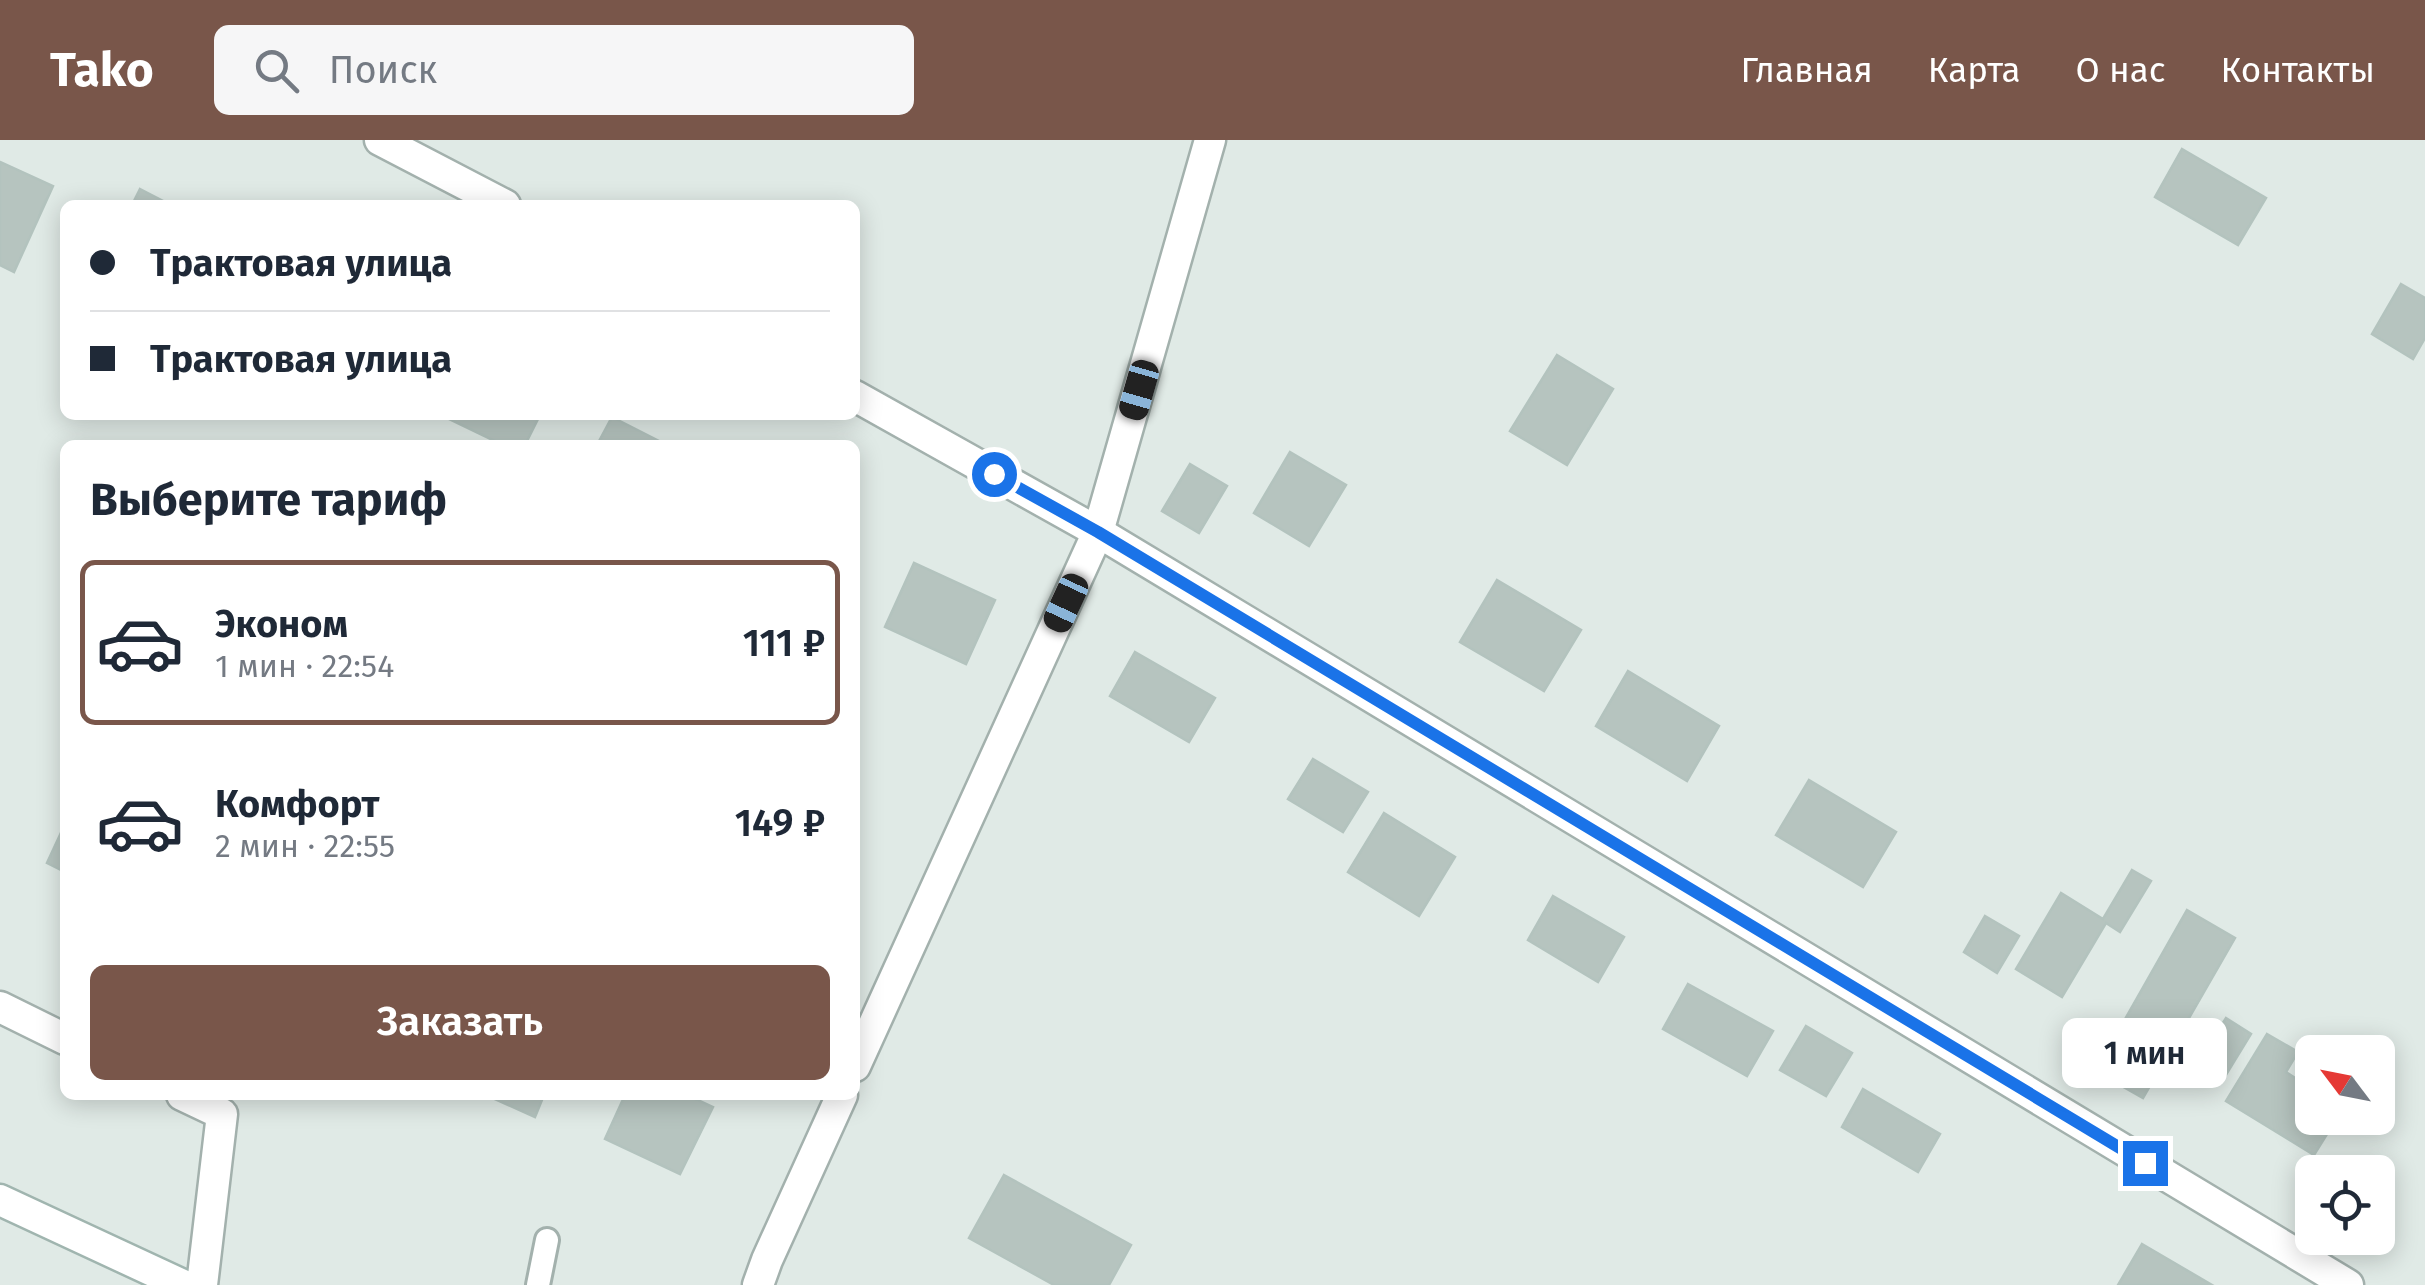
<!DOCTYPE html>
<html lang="ru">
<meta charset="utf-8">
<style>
:root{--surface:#fff;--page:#f6f6f7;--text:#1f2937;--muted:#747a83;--line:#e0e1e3;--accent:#79564a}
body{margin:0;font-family:"Fira Sans",sans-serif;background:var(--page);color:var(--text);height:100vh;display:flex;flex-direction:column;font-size:38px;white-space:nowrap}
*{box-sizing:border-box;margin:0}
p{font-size:32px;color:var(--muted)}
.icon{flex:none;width:55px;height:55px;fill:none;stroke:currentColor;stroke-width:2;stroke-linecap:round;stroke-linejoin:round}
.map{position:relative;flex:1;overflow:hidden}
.sheet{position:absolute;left:60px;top:300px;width:800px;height:660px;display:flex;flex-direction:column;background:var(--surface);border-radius:15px;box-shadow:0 5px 25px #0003}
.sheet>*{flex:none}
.top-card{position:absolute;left:60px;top:60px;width:800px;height:220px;border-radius:15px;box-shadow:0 5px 25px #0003;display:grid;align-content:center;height:220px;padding:0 30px;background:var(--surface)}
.needle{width:65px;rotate:302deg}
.controls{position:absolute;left:2295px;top:895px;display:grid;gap:20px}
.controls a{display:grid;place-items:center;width:100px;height:100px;border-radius:15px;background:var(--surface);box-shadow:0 5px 25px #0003;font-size:50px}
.end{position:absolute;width:45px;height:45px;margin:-22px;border:12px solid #1a73e8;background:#fff;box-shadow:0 0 0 5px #fff}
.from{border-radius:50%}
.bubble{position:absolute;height:70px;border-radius:15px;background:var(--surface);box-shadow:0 5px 25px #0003;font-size:32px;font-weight:600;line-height:70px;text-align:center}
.car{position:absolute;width:30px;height:60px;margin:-30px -15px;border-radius:12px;box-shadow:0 0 8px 2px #0007;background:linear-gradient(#222 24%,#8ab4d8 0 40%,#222 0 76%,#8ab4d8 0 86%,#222 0)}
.top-card b{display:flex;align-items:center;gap:35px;height:95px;font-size:38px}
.top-card b+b{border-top:2px solid var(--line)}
.top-card i{width:25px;height:25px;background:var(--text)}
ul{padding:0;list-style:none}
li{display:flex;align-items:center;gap:30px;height:165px;margin:0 20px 15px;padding:0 10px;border:5px solid transparent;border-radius:15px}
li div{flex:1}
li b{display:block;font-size:38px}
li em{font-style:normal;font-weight:600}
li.current{border-color:var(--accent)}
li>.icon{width:90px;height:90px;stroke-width:1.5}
h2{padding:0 30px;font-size:45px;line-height:120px}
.action{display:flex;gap:20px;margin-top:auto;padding:20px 30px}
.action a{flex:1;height:115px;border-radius:15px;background:var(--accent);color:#fff;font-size:40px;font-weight:600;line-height:115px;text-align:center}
header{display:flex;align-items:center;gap:60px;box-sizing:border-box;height:140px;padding:0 50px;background:var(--accent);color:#fff}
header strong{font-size:48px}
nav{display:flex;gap:55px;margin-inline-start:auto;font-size:35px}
.search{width:700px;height:90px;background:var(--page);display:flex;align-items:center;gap:25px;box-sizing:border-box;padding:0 35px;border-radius:15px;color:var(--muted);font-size:38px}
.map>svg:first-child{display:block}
.building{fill:#b6c4bf;stroke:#b3c3be;stroke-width:2.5}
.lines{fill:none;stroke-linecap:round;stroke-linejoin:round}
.lane-casing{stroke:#a3b1ad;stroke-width:28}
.street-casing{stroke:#a3b1ad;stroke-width:35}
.secondary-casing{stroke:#a0b5af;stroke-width:35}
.lane{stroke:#fff;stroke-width:22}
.street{stroke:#fff;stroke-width:30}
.secondary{stroke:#fff;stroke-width:30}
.route{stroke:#1a73e8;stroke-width:12}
</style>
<header>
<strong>Tako</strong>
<div class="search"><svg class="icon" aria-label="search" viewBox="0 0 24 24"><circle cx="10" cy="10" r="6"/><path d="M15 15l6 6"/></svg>Поиск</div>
<nav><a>Главная</a><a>Карта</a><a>О нас</a><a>Контакты</a></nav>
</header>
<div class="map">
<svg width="2425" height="1145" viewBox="0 0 2425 1145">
<rect width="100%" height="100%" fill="#e0eae6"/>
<g class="building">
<polygon points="2182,9 2266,58 2238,105 2155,57"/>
<polygon points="0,22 53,46 14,132 0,125"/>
<polygon points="140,49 171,65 132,65"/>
<polygon points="2401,144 2425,158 2425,198 2413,219 2372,194"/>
<polygon points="1557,215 1613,249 1567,325 1510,291"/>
<polygon points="441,275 540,275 525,305 503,305"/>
<polygon points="612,277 667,305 597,305"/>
<polygon points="1290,312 1346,345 1309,406 1254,373"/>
<polygon points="1190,324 1227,346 1199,393 1162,371"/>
<polygon points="914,423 995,460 966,524 885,487"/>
<polygon points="1497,440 1581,490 1544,551 1460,502"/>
<polygon points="1135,512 1215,558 1189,602 1110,556"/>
<polygon points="1628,531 1719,586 1687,641 1596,586"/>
<polygon points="1313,619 1368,652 1343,692 1288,659"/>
<polygon points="1809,640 1896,692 1863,747 1776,695"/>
<polygon points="1384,673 1455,717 1419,776 1348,732"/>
<polygon points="65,684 65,732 47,723"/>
<polygon points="2132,730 2151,741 2120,792 2106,783 2062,857 2016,829 2061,753 2103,779"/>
<polygon points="1553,756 1624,797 1598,842 1528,800"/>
<polygon points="2187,770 2235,798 2143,958 2106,937 2113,924 2103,918"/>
<polygon points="1985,776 2019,796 1997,833 1964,812"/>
<polygon points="1688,844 1773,891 1747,936 1663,889"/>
<polygon points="2226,878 2251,894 2224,938 2198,922"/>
<polygon points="1806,886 1852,913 1826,956 1780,930"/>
<polygon points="2267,894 2298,912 2286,932 2312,949 2312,978 2337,978 2314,1015 2226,961"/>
<polygon points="1863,949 1940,994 1918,1032 1842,987"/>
<polygon points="486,955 544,955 535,977"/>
<polygon points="625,955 687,955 713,967 680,1034 605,999"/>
<polygon points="1004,1035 1131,1105 1109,1145 1054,1145 969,1098"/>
<polygon points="2142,1104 2212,1145 2118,1145"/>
</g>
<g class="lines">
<defs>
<polyline id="lane" points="538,1145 547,1100"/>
<g id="street">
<polyline points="380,0 505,65"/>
<polyline points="855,256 1098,392 2348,1145"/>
<polyline points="0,867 65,899"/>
<polyline points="855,926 1098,392 1210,0"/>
<polyline points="182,955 222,974 202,1145"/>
<polyline points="758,1145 767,1120 842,955"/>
</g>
<polyline id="secondary" points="0,1060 183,1145"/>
</defs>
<use href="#lane" class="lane-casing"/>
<use href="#street" class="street-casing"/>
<use href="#secondary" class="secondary-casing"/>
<use href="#lane" class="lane"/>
<use href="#street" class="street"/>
<use href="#secondary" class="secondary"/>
</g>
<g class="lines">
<polyline class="route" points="994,334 1098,392 2145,1023"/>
</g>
</svg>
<div class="controls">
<a><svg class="needle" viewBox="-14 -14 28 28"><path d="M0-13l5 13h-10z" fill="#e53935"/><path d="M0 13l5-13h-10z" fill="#747a83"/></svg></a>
<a><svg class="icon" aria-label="locate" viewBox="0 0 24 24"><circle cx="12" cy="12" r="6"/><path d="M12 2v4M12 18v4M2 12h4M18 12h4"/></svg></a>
</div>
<i class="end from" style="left:994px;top:334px"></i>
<i class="end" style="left:2145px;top:1023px"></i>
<div class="bubble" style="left:2062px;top:878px;width:165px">1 мин</div>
<i class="car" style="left:1139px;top:250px;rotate:196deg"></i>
<i class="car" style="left:1066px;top:463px;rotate:205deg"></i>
<div class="top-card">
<b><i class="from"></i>Трактовая улица</b>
<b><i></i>Трактовая улица</b>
</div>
<section class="sheet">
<h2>Выберите тариф</h2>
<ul>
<li class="current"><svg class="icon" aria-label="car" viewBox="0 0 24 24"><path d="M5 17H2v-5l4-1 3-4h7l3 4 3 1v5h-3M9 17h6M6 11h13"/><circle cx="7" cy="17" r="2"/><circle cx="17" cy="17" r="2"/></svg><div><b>Эконом</b><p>1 мин · 22:54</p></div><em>111 ₽</em></li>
<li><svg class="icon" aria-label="car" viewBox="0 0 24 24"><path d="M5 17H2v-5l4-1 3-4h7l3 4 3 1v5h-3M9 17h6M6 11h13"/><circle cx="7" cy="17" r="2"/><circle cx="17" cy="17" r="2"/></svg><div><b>Комфорт</b><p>2 мин · 22:55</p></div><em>149 ₽</em></li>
</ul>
<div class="action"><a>Заказать</a></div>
</section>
</div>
